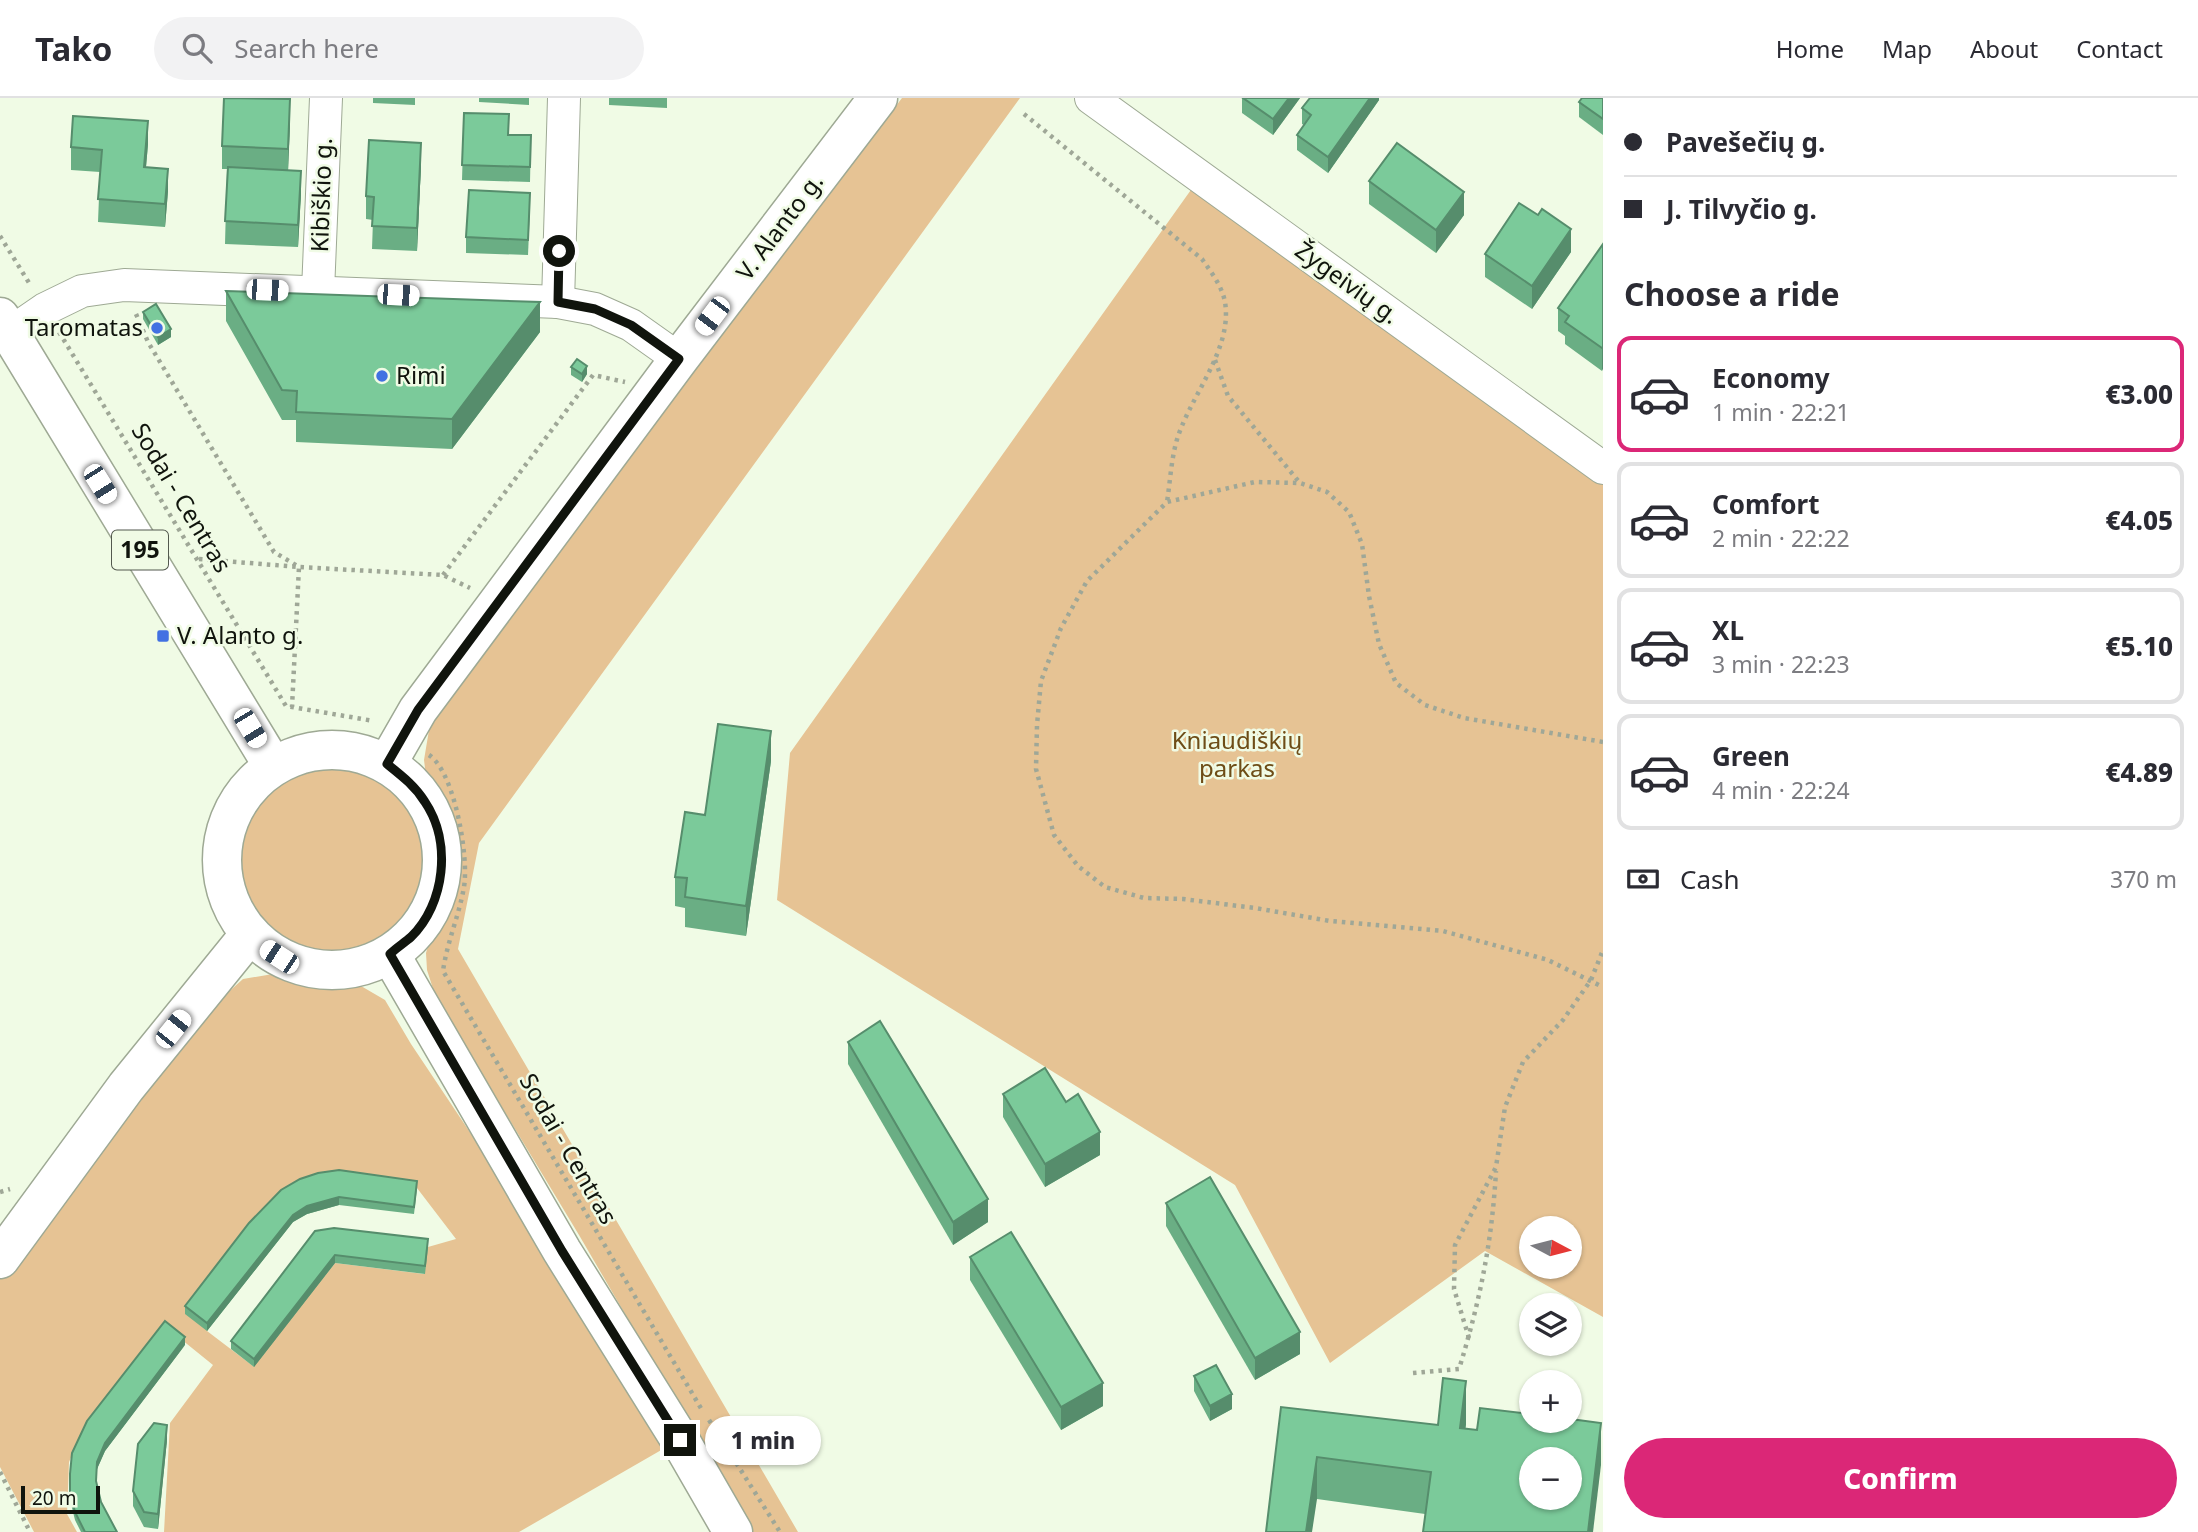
<!DOCTYPE html>
<meta charset="utf-8">
<style>
:root{--surface:#fff;--page:#f2f2f3;--text:#2b2b33;--muted:#7c7c81;--line:#e1e1e2;--accent:#db2777}
body{margin:0;font-family:"Noto Sans",sans-serif;background:var(--page);color:var(--text);height:100vh;display:flex;flex-direction:column;font-size:26px;white-space:nowrap}
*{box-sizing:border-box;margin:0}
p{font-size:23px;color:var(--muted)}
.icon{flex:none;width:38px;height:38px;fill:none;stroke:currentColor;stroke-width:2;stroke-linecap:round;stroke-linejoin:round}
.map{position:relative;flex:1;overflow:hidden}
.panel{display:flex;flex-direction:column;background:var(--surface);width:595px}
.panel>*{flex:none}
.hud{display:grid;align-content:center;height:154px;padding:0 21px;background:var(--surface)}
.needle{width:46px;rotate:97deg}
.fabs{position:absolute;left:1519px;top:1118px;display:grid;gap:14px}
.fabs a{display:grid;place-items:center;width:63px;height:63px;border-radius:50%;background:var(--surface);box-shadow:0 2px 5px #0004;font-size:35px}
.scale{position:absolute;left:21px;bottom:18px;width:79px;box-sizing:border-box;padding-left:7px;border:4px solid #10140d;border-top:0;font-size:19px;line-height:24px;white-space:nowrap;color:#10140d;-webkit-text-stroke:5px #f0fbe5;paint-order:stroke}
.end{position:absolute;width:32px;height:32px;margin:-16px;border:9px solid #10140d;background:#fff;box-shadow:0 0 0 4px #fff}
.from{border-radius:50%}
.bubble{position:absolute;height:49px;border-radius:24px;background:var(--surface);box-shadow:0 2px 5px #0004;font-size:23px;font-weight:800;line-height:49px;text-align:center}
.car{position:absolute;width:21px;height:42px;margin:-21px -10px;border-radius:9px;box-shadow:0 0 5px 2px #0007;background:linear-gradient(#fff 24%,#345 0 40%,#fff 0 76%,#345 0 86%,#fff 0)}
.hud b{display:flex;align-items:center;gap:24px;height:66px;font-size:26px}
.hud b+b{border-top:2px solid var(--line)}
.hud i{width:18px;height:18px;background:var(--text)}
ul{padding:0;list-style:none}
li{display:flex;align-items:center;gap:21px;height:116px;margin:0 14px 10px;padding:0 7px;border:4px solid var(--line);border-radius:14px}
li div{flex:1}
li b{display:block;font-size:26px}
li em{font-style:normal;font-weight:800}
li.active{border-color:var(--accent)}
li>.icon{width:63px;height:63px;stroke-width:1.5}
h2{padding:0 21px;font-size:32px;line-height:84px}
.pay{display:flex;align-items:center;gap:18px;height:77px;padding:0 21px;font-size:26px}
.pay p{margin-inline-start:auto}
.action{display:flex;gap:14px;margin-top:auto;padding:14px 21px}
.action a{flex:1;height:80px;border-radius:42px;background:var(--accent);color:#fff;font-size:28px;font-weight:800;line-height:80px;text-align:center}
header{display:flex;align-items:center;gap:42px;box-sizing:border-box;height:98px;padding:0 35px;background:var(--surface);border-bottom:2px solid var(--line)}
header strong{font-size:33px}
nav{display:flex;gap:38px;margin-inline-start:auto;font-size:24px}
.search{width:490px;height:63px;background:var(--page);display:flex;align-items:center;gap:18px;box-sizing:border-box;padding:0 24px;border-radius:38px;color:var(--muted);font-size:26px}
main{display:flex;flex:1;min-height:0}
.map>svg:first-child{display:block}
.green{fill:#e6c394;fill-rule:evenodd}
.lines{fill:none;stroke-linecap:round;stroke-linejoin:round}
.minor-casing{stroke:#9ea994;stroke-width:34}
.secondary-casing{stroke:#9ea994;stroke-width:41}
.primary-casing{stroke:#9ea994;stroke-width:41}
.path{stroke:#9fa797;stroke-width:4.5;stroke-dasharray:3.5 5;stroke-linecap:butt}
.minor{stroke:#fff;stroke-width:32}
.secondary{stroke:#fff;stroke-width:38}
.primary{stroke:#fff;stroke-width:38}
.wall{fill:#6aae84}
.shaded-wall{fill:#568d6c}
.building{fill:#7bca9a;stroke:#568d6c;stroke-width:2;fill-rule:evenodd}
.route{stroke:#10140d;stroke-width:9}
.poi-dot{fill:#4271e2;stroke:#f0fbe5;stroke-width:2.5}
.labels{text-anchor:middle;stroke-width:5;stroke-linejoin:round;paint-order:stroke}
.shield{fill:#f0fbe5;stroke:#53594e;stroke-width:2}
.shield-label{font-size:23px;font-weight:bold;fill:#10140d}
.street-label{font-size:24px;fill:#10140d;stroke:#f0fbe5}
.poi-label{font-size:24px;fill:#10140d;stroke:#f0fbe5;text-anchor:start}
.park-label{font-size:24px;fill:#6e4d17;stroke:#f0fbe5}
</style>
<header>
<strong>Tako</strong>
<div class="search"><svg class="icon" aria-label="search" viewBox="0 0 24 24"><circle cx="10" cy="10" r="6"/><path d="M15 15l6 6"/></svg>Search here</div>
<nav><a>Home</a><a>Map</a><a>About</a><a>Contact</a></nav>
</header>
<main>
<div class="map">
<svg width="1603" height="1434" viewBox="0 0 1603 1434">
<rect width="100%" height="100%" fill="#f0fbe5"/>
<g class="green">
<polygon points="902,0 1020,0 479,745 458,851 798,1434 752,1434 579,1137 436,900 427,872 426,855 432,834 444,811 453,787 454,763 450,730 440,707 427,686 424,662 429,632 457,585"/>
<path d="M1193,89L1603,384V1219L1485,1153L1330,1265L1235,1087L777,802L790,655ZM1531,1130H1570V1169H1531Z"/>
<circle cx="330" cy="763" r="97"/>
<path d="M273,876L314,885H342L361,888L385,902L411,946L560,1169L670,1347L519,1434H164L170,1325L213,1267L166,1229L83,1332L69,1364L67,1416L77,1434H34L0,1369V1161L215,906L243,881ZM417,1090L456,1141L428,1149L424,1176L335,1165L253,1268L207,1233L281,1100Z"/>
</g>
<g class="lines">
<defs>
<g id="minor">
<polyline points="1091,0 1603,370"/>
<polyline points="318,193 326,0"/>
<polyline points="558,204 564,0"/>
<polyline points="10,235 45,211 82,193 124,187 558,204 595,211 631,227 679,261"/>
</g>
<g id="secondary">
<polyline points="387,666 418,612 679,261 878,0"/>
<polyline points="0,1161 126,989 250,836"/>
</g>
<g id="primary">
<polyline points="0,219 273,668"/>
<circle cx="332" cy="762" r="110"/>
<polyline points="390,856 562,1153 680,1342 733,1434"/>
</g>
</defs>
<use href="#minor" class="minor-casing"/>
<use href="#secondary" class="secondary-casing"/>
<use href="#primary" class="primary-casing"/>
<g class="path">
<path d="M1024,16L1202,161C1211,174 1222,188 1225,204C1233,253 1188,300 1176,345C1171,364 1170,385 1167,404"/>
<polyline points="0,138 31,188"/>
<polyline points="136,216 148,244 274,454 299,469 443,477 470,490"/>
<polyline points="59,234 286,608 374,623"/>
<polyline points="1215,262 1228,298 1300,385"/>
<polyline points="199,461 299,469 292,609"/>
<polyline points="443,477 593,277 625,284"/>
<polyline points="1603,644 1464,620 1425,607 1396,585 1379,546 1369,498 1362,446 1349,414 1327,394 1300,385 1255,384 1167,404 1087,483 1061,530 1041,583 1037,627 1036,671 1054,737 1078,768 1105,789 1144,800 1183,801 1255,810 1330,823 1443,833 1548,862 1603,889"/>
<path d="M429,657C455,674 469,760 464,789C459,818 447,844 443,873L702,1312"/>
<polyline points="0,1094 10,1091"/>
<polyline points="1469,1240 1454,1191 1455,1147 1496,1069 1505,1009 1523,964 1563,922 1591,882 1603,852"/>
<path d="M1413,1275L1459,1271C1480,1203 1492,1144 1496,1073"/>
<polyline points="709,1322 780,1434"/>
<polyline points="0,1374 30,1434"/>
</g>
<use href="#minor" class="minor"/>
<use href="#secondary" class="secondary"/>
<use href="#primary" class="primary"/>
</g>
<g class="wall">
<polygon points="373,0 415,0 415,7 373,5"/>
<polygon points="479,0 529,0 529,7 479,4"/>
<polygon points="609,0 667,0 667,10 609,7"/>
<polygon points="1242,0 1300,0 1273,37 1242,15"/>
<polygon points="1379,0 1379,2 1328,75 1297,52 1297,37 1304,27 1302,26 1302,10"/>
<polygon points="1603,0 1603,37 1579,19 1579,4"/>
<polygon points="464,15 509,37 531,37 530,84 462,82"/>
<polygon points="290,23 288,72 301,95 298,149 225,146 227,71 222,71 222,48"/>
<polygon points="148,46 146,69 168,93 165,129 98,124 100,74 71,72 71,49"/>
<polygon points="421,67 417,153 372,151 373,122 366,121 366,98"/>
<polygon points="1369,83 1464,117 1436,155 1369,106"/>
<polygon points="530,111 528,157 466,155 466,139"/>
<polygon points="1603,146 1602,273 1565,246 1565,238 1558,233 1558,210"/>
<polygon points="1571,154 1532,211 1485,179 1485,156"/>
<polygon points="226,193 540,234 452,351 296,344 296,322 282,322 226,223"/>
<polygon points="143,214 171,239 158,247 143,221"/>
<polygon points="571,269 587,276 582,284 571,277"/>
<polygon points="771,663 746,838 685,829 685,810 675,808 675,779 705,717"/>
<polygon points="848,944 988,1124 953,1147 848,966"/>
<polygon points="1003,996 1066,1004 1100,1057 1045,1089 1003,1019"/>
<polygon points="339,1072 417,1090 414,1116 339,1107 307,1116 293,1124 207,1233 185,1216 185,1208"/>
<polygon points="1166,1105 1300,1256 1255,1282 1166,1128"/>
<polygon points="334,1130 428,1149 425,1176 335,1165 254,1269 231,1251 231,1243"/>
<polygon points="970,1159 1103,1308 1061,1332 970,1182"/>
<polygon points="185,1247 105,1353 97,1371 96,1384 101,1404 117,1434 81,1434 75,1422 70,1402 70,1376"/>
<polygon points="1194,1278 1232,1311 1210,1323 1194,1293"/>
<polygon points="1281,1309 1438,1327 1466,1326 1465,1331 1601,1367 1425,1416 1317,1401"/>
<polygon points="167,1342 158,1431 144,1429 133,1408 133,1393"/>
</g>
<g class="shaded-wall">
<polygon points="1289,0 1300,0 1273,37 1273,21"/>
<polygon points="1370,0 1379,0 1379,2 1328,75 1328,59"/>
<polygon points="290,1 290,23 288,74 288,51"/>
<polygon points="148,23 148,46 144,91 144,69"/>
<polygon points="421,45 421,67 417,153 417,130"/>
<polygon points="168,71 168,93 165,129 165,106"/>
<polygon points="301,73 301,95 298,149 298,127"/>
<polygon points="1464,94 1464,117 1436,155 1436,132"/>
<polygon points="1571,131 1571,154 1532,211 1532,188"/>
<polygon points="540,204 540,234 452,351 452,321"/>
<polygon points="171,231 171,239 158,247 158,239"/>
<polygon points="1603,249 1603,271 1602,273 1602,250"/>
<polygon points="587,268 587,276 582,284 582,276"/>
<polygon points="771,633 771,663 746,838 746,808"/>
<polygon points="1100,1034 1100,1057 1045,1089 1045,1066"/>
<polygon points="339,1099 339,1107 307,1116 293,1124 207,1233 207,1225 293,1117 307,1108"/>
<polygon points="988,1101 988,1124 953,1147 953,1124"/>
<polygon points="335,1157 335,1165 254,1269 254,1261"/>
<polygon points="1300,1234 1300,1256 1255,1282 1255,1260"/>
<polygon points="185,1239 185,1247 105,1353 97,1371 96,1390 97,1364 105,1345"/>
<polygon points="1466,1283 1466,1326 1460,1373 1460,1330"/>
<polygon points="1103,1285 1103,1308 1061,1332 1061,1309"/>
<polygon points="1232,1296 1232,1311 1210,1323 1210,1308"/>
<polygon points="1601,1325 1601,1367 1593,1434 1588,1434"/>
<polygon points="167,1327 167,1342 158,1431 158,1416"/>
<polygon points="1317,1359 1317,1401 1312,1434 1306,1434"/>
</g>
<g class="building">
<polygon points="224,0 290,1 288,51 222,48"/>
<polygon points="1243,0 1289,0 1273,21"/>
<polygon points="1310,0 1370,0 1328,59 1297,37 1311,17 1302,10"/>
<polygon points="1582,0 1603,0 1603,21 1579,4"/>
<polygon points="464,15 509,16 508,37 531,37 530,69 462,67"/>
<polygon points="73,18 148,23 144,69 168,71 165,106 98,101 102,52 71,49"/>
<polygon points="369,42 421,45 417,130 372,128 374,99 366,98"/>
<polygon points="1397,45 1464,94 1436,132 1369,83"/>
<polygon points="228,69 301,73 298,127 225,123"/>
<polygon points="469,92 530,95 528,142 466,139"/>
<polygon points="1519,105 1538,117 1542,111 1571,131 1532,188 1485,156"/>
<polygon points="1603,146 1603,249 1602,250 1565,224 1569,218 1558,210"/>
<polygon points="226,193 540,204 452,321 296,314 297,293 282,292"/>
<polygon points="156,206 171,231 158,239 143,214"/>
<polygon points="577,261 587,268 582,276 571,269"/>
<polygon points="718,626 771,633 746,808 685,799 687,780 675,779 685,714 705,717"/>
<polygon points="880,923 988,1101 953,1124 848,944"/>
<polygon points="1045,970 1066,1004 1078,996 1100,1034 1045,1066 1003,996"/>
<polygon points="339,1072 417,1083 414,1109 339,1099 307,1108 293,1117 207,1225 185,1208 249,1125 281,1092 300,1081 318,1075"/>
<polygon points="1210,1079 1300,1234 1255,1260 1166,1105"/>
<polygon points="334,1130 428,1141 425,1168 335,1157 254,1261 231,1243 315,1133"/>
<polygon points="1011,1134 1103,1285 1061,1309 970,1159"/>
<polygon points="165,1223 185,1239 105,1345 97,1364 96,1383 101,1404 117,1434 85,1434 75,1414 70,1395 70,1376 72,1355 87,1323"/>
<polygon points="1216,1267 1232,1296 1210,1308 1194,1278"/>
<path d="M1443,1280L1466,1283L1460,1330L1477,1332L1480,1310L1531,1316V1323H1570V1321L1601,1325L1588,1434H1423L1431,1374L1317,1359L1306,1434H1266L1281,1309L1438,1327ZM1531,1362H1570V1400H1531Z"/>
<polygon points="154,1325 167,1327 158,1416 144,1414 133,1393 138,1346"/>
</g>
<g class="lines">
<path class="route" d="M559,153L558,204L595,211L631,227L679,261L418,612L387,666C402,678 415,688 425,704C452,744 445,806 411,839C404,845 396,850 390,856L562,1153L680,1342"/>
</g>
<g class="poi-dot">
<circle cx="157" cy="230" r="7"/>
<circle cx="382" cy="278" r="7"/>
<rect x="156" y="531" width="14" height="14" rx="3.5"/>
</g>
<g class="labels">
<rect class="shield" x="112" y="432.5" width="56" height="39" rx="5"/>
<g class="shield-label">
<text x="140" y="460">195</text>
</g>
<g class="street-label">
<text transform="translate(322 97) rotate(-88)" y="8">Kibiškio g.</text>
<text transform="translate(780 129) rotate(-53)" y="8">V. Alanto g.</text>
<text transform="translate(1347 185) rotate(36)" y="8">Žygeivių g.</text>
<text transform="translate(181 400) rotate(59)" y="8">Sodai - Centras</text>
<text transform="translate(568 1051) rotate(60)" y="8">Sodai - Centras</text>
</g>
<g class="poi-label">
<text x="143" y="238" text-anchor="end">Taromatas</text>
<text x="396" y="286">Rimi</text>
<text x="177" y="546">V. Alanto g.</text>
</g>
<g class="park-label">
<text x="1237" y="651">Kniaudiškių<tspan x="1237" dy="28">parkas</tspan></text>
</g>
</g>
</svg>
<div class="fabs">
<a><svg class="needle" viewBox="-14 -14 28 28"><path d="M0-13l5 13h-10z" fill="#e53935"/><path d="M0 13l5-13h-10z" fill="#7c7c81"/></svg></a>
<a><svg class="icon" aria-label="layers" viewBox="0 0 24 24"><path d="M12 4l9 5-9 5-9-5zM3 14l9 5 9-5"/></svg></a>
<a>+</a>
<a>−</a>
</div>
<div class="scale">20 m</div>
<i class="end from" style="left:559px;top:153px"></i>
<i class="end" style="left:680px;top:1342px"></i>
<div class="bubble" style="left:705px;top:1318px;width:116px">1 min</div>
<i class="car" style="left:267px;top:192px;rotate:92deg"></i>
<i class="car" style="left:398px;top:197px;rotate:93deg"></i>
<i class="car" style="left:712px;top:218px;rotate:217deg"></i>
<i class="car" style="left:100px;top:386px;rotate:148deg"></i>
<i class="car" style="left:250px;top:630px;rotate:149deg"></i>
<i class="car" style="left:279px;top:859px;rotate:303deg"></i>
<i class="car" style="left:173px;top:931px;rotate:39deg"></i>
</div>
<section class="panel">
<div class="hud">
<b><i class="from"></i>Pavešečių g.</b>
<b><i></i>J. Tilvyčio g.</b>
</div>
<h2>Choose a ride</h2>
<ul>
<li class="active"><svg class="icon" aria-label="car" viewBox="0 0 24 24"><path d="M5 17H2v-5l4-1 3-4h7l3 4 3 1v5h-3M9 17h6M6 11h13"/><circle cx="7" cy="17" r="2"/><circle cx="17" cy="17" r="2"/></svg><div><b>Economy</b><p>1 min · 22:21</p></div><em>€3.00</em></li>
<li><svg class="icon" aria-label="car" viewBox="0 0 24 24"><path d="M5 17H2v-5l4-1 3-4h7l3 4 3 1v5h-3M9 17h6M6 11h13"/><circle cx="7" cy="17" r="2"/><circle cx="17" cy="17" r="2"/></svg><div><b>Comfort</b><p>2 min · 22:22</p></div><em>€4.05</em></li>
<li><svg class="icon" aria-label="car" viewBox="0 0 24 24"><path d="M5 17H2v-5l4-1 3-4h7l3 4 3 1v5h-3M9 17h6M6 11h13"/><circle cx="7" cy="17" r="2"/><circle cx="17" cy="17" r="2"/></svg><div><b>XL</b><p>3 min · 22:23</p></div><em>€5.10</em></li>
<li><svg class="icon" aria-label="car" viewBox="0 0 24 24"><path d="M5 17H2v-5l4-1 3-4h7l3 4 3 1v5h-3M9 17h6M6 11h13"/><circle cx="7" cy="17" r="2"/><circle cx="17" cy="17" r="2"/></svg><div><b>Green</b><p>4 min · 22:24</p></div><em>€4.89</em></li>
</ul>
<div class="pay"><svg class="icon" aria-label="cash" viewBox="0 0 24 24"><path d="M3 7h18v10H3z"/><circle cx="12" cy="12" r="2"/></svg>Cash<p>370 m</p></div>
<div class="action"><a>Confirm</a></div>
</section>
</main>
